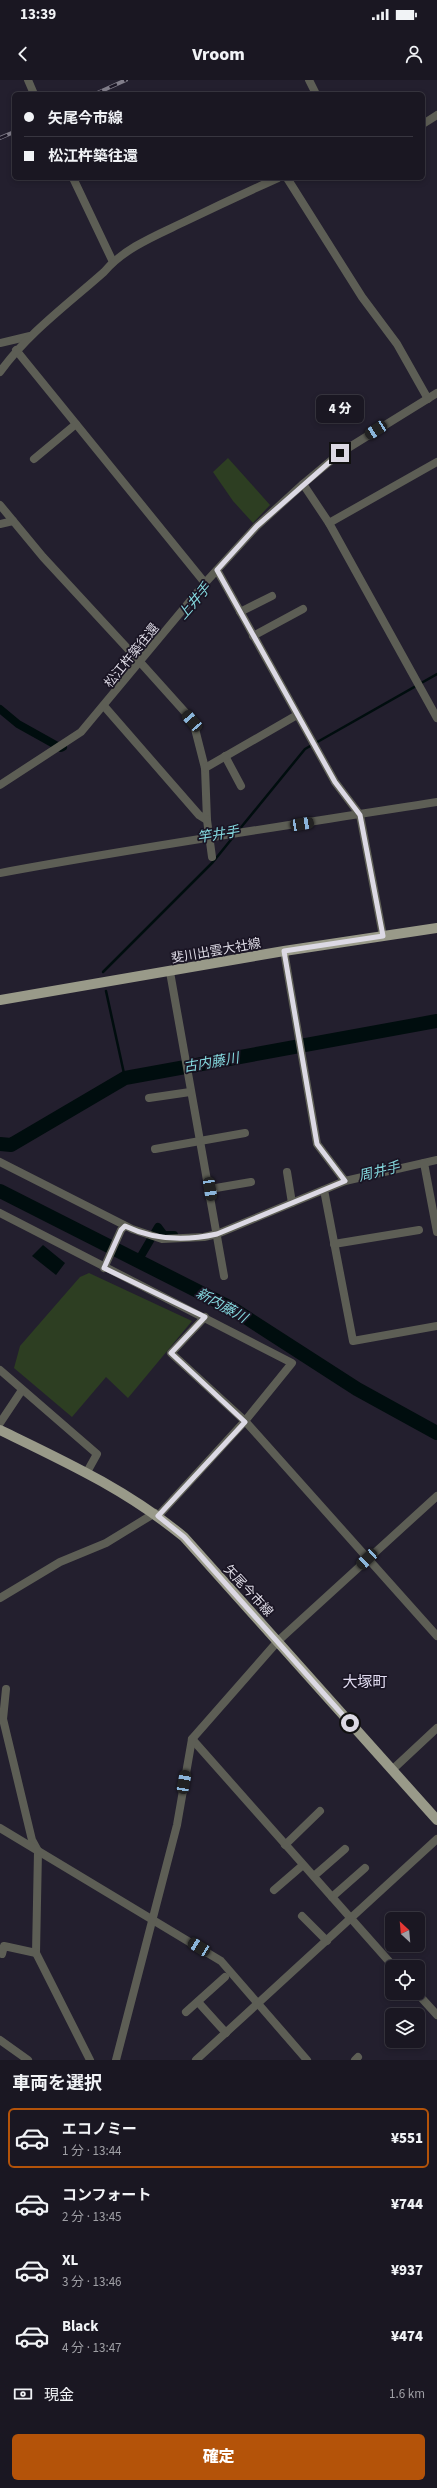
<!DOCTYPE html>
<html lang="ja">
<meta charset="utf-8">
<style>
:root{--surface:#1a1722;--page:#23202a;--text:#f1f3f6;--muted:#9f9fa5;--line:#383640;--accent:#b45309}
body{margin:0;font-family:"Source Sans 3","Noto Sans JP",sans-serif;background:var(--page);color:var(--text);height:100vh;display:flex;flex-direction:column;font-size:15px;white-space:nowrap}
*{box-sizing:border-box;margin:0}
p{font-size:13px;color:var(--muted)}
.icon{flex:none;width:22px;height:22px;fill:none;stroke:currentColor;stroke-width:2;stroke-linecap:round;stroke-linejoin:round}
.map{position:relative;height:1980px;overflow:hidden}
.sheet{display:flex;flex-direction:column;background:var(--surface);flex:1}
.sheet>*{flex:none}
.banner{position:absolute;left:12px;top:12px;width:413px;height:88px;border-radius:6px;box-shadow:0 2px 6px #0003,0 0 0 1px var(--line);display:grid;align-content:center;height:88px;padding:0 12px;background:var(--surface)}
.needle{width:26px;rotate:334deg}
.controls{position:absolute;left:385px;top:1832px;display:grid;gap:8px}
.controls a{display:grid;place-items:center;width:40px;height:40px;border-radius:6px;background:var(--surface);box-shadow:0 2px 6px #0003,0 0 0 1px var(--line);font-size:20px}
.end{position:absolute;width:18px;height:18px;margin:-9px;border:5px solid #dcd9e4;background:#111;box-shadow:0 0 0 2px #111}
.from{border-radius:50%}
.bubble{position:absolute;height:28px;border-radius:6px;background:var(--surface);box-shadow:0 2px 6px #0003,0 0 0 1px var(--line);font-size:13px;font-weight:800;line-height:28px;text-align:center}
.car{position:absolute;width:12px;height:24px;margin:-12px -6px;border-radius:5px;box-shadow:0 0 3px 1px #0007;background:linear-gradient(#222 24%,#8ab4d8 0 40%,#222 0 76%,#8ab4d8 0 86%,#222 0)}
.banner b{display:flex;align-items:center;gap:14px;height:38px;font-size:15px}
.banner b+b{border-top:1px solid var(--line)}
.banner i{width:10px;height:10px;background:var(--text)}
ul{padding:0;list-style:none}
li{display:flex;align-items:center;gap:12px;height:60px;margin:0 8px 6px;padding:0 4px;border:2px solid transparent;border-radius:6px}
li div{flex:1}
li b{display:block;font-size:15px}
li em{font-style:normal;font-weight:800}
li.current{border-color:var(--accent)}
li>.icon{width:36px;height:36px;stroke-width:1.5}
h2{padding:0 12px;font-size:18px;line-height:48px}
.pay{display:flex;align-items:center;gap:10px;height:44px;padding:0 12px;font-size:15px}
.pay p{margin-inline-start:auto}
.primary-button{display:flex;gap:8px;margin-top:auto;padding:8px 12px}
.primary-button a{flex:1;height:46px;border-radius:6px;background:var(--accent);color:#fff;font-size:16px;font-weight:800;line-height:46px;text-align:center}
.status{display:flex;justify-content:space-between;align-items:center;height:28px;padding:0 20px;background:var(--surface);direction:ltr}
.status svg{height:11px;fill:currentColor}
header{display:flex;justify-content:space-between;align-items:center;height:52px;padding:0 12px;background:var(--surface);font-size:18px;font-weight:800}
.map>svg:first-child{display:block}
.green{fill:#2d3e22}
.water{fill:#000d0e}
.lines{fill:none;stroke-linecap:round;stroke-linejoin:round}
.stream{stroke:#000d0e;stroke-width:2.5}
.canal{stroke:#000d0e;stroke-width:8}
.river{stroke:#000d0e;stroke-width:14}
.minor{stroke:#5d5e55;stroke-width:8}
.major{stroke:#999a89;stroke-width:10}
.rail-casing{stroke:#817d8a;stroke-width:4}
.rail{stroke:#1a1524;stroke-width:2.5;stroke-dasharray:8;stroke-linecap:butt}
.route{stroke:#dcd9e4;stroke-width:5}
.labels{text-anchor:middle;stroke-width:3.5;stroke-linejoin:round;paint-order:stroke}
.street-label{font-size:13px;fill:#dcd9e4;stroke:#1a1524}
.water-label{font-size:14px;font-style:italic;fill:#84d8de;stroke:#1a1524}
.quarter-label{font-size:15px;fill:#e2ddf2;stroke:#1a1524}
</style>
<div class="status"><b>13:39</b><svg viewBox="0 0 49 12"><path d="M0 12V9h3v3zM5 12V6h3v6zM10 12V3h3v9zM15 12V0h3v12zM26 1h20v11H26zM47 4h2v5h-2z"/></svg></div>
<header><svg class="icon" aria-label="back" viewBox="0 0 24 24"><path d="M15 5l-7 7 7 7"/></svg>Vroom<svg class="icon" aria-label="person" viewBox="0 0 24 24"><circle cx="12" cy="8" r="4"/><path d="M4 21q1-7 8-7t8 7"/></svg></header>
<div class="map">
<svg width="437" height="1980" viewBox="0 0 437 1980">
<rect width="100%" height="100%" fill="#231f2e"/>
<g class="green">
<polygon points="228,378 270,425 253,443 233,421 213,392"/>
<polygon points="89,1193 192,1241 128,1318 106,1297 72,1337 14,1288 20,1266 80,1197"/>
</g>
<polygon class="water" points="43,1165 65,1183 56,1195 32,1176"/>
<g class="lines">
<g class="stream">
<polyline points="238,751 305,669 437,594"/>
<polyline points="103,892 213,782 234,756"/>
<polyline points="106,911 125,998"/>
</g>
<g class="canal">
<polyline points="0,629 18,644 61,668 63,667"/>
<polyline points="138,1181 158,1147 164,1155 174,1155"/>
</g>
<g class="river">
<polyline points="0,1064 11,1065 125,998 437,941"/>
<polyline points="0,1111 233,1229 357,1309 437,1353"/>
</g>
<g class="minor">
<polyline points="28,0 34,14"/>
<polyline points="309,0 316,14"/>
<polyline points="423,44 437,35"/>
<polyline points="73,98 113,182"/>
<polyline points="287,98 362,217 397,264 428,319"/>
<polyline points="0,263 30,256"/>
<polyline points="16,270 205,503"/>
<path d="M0,292C28,253 68,224 104,192C124,168 157,155 184,142C215,127 247,112 278,98"/>
<polyline points="34,379 76,344"/>
<polyline points="303,404 329,443 437,638"/>
<polyline points="0,425 43,477 140,582"/>
<polyline points="329,443 437,382"/>
<polyline points="0,444 13,441"/>
<polyline points="217,490 335,702 360,735 383,856"/>
<polyline points="240,532 272,516"/>
<polyline points="253,556 303,529"/>
<polyline points="140,582 193,641 205,688 207,740"/>
<polyline points="104,626 199,735 207,740 212,777"/>
<polyline points="225,676 241,706"/>
<polyline points="205,688 297,635"/>
<polyline points="0,705 81,652 205,503 257,446 303,404 340,373 437,313"/>
<path d="M0,793C145,766 291,745 437,722"/>
<polyline points="284,871 317,1064 345,1101"/>
<polyline points="170,892 224,1196"/>
<polyline points="149,1018 190,1012"/>
<polyline points="155,1069 245,1053"/>
<polyline points="0,1082 132,1149 162,1159 204,1157 217,1154 345,1101 437,1080"/>
<polyline points="424,1083 437,1152"/>
<polyline points="287,1092 292,1123"/>
<polyline points="210,1109 251,1102"/>
<polyline points="324,1110 353,1261 437,1246"/>
<polyline points="0,1133 292,1283 245,1341 437,1556"/>
<polyline points="334,1164 419,1150"/>
<polyline points="104,1188 121,1150 125,1146"/>
<polyline points="0,1290 97,1374 87,1392"/>
<polyline points="0,1343 22,1310"/>
<polyline points="158,1436 245,1341 171,1273 205,1237"/>
<polyline points="0,1518 60,1482 106,1463 155,1433"/>
<polyline points="6,1609 3,1639 32,1760 38,1771 36,1873 90,1980"/>
<polyline points="192,1659 394,1887"/>
<polyline points="392,1690 437,1648"/>
<polyline points="0,1748 221,1881 307,1980"/>
<polyline points="285,1765 320,1731"/>
<polyline points="314,1796 345,1769"/>
<polyline points="274,1810 303,1785"/>
<polyline points="332,1817 365,1788"/>
<polyline points="302,1836 327,1861"/>
<polyline points="2,1874 4,1866 36,1873"/>
<polyline points="417,1913 437,1935"/>
<polyline points="198,1922 226,1953"/>
<polyline points="186,1932 225,1897"/>
<polyline points="0,1960 28,1980"/>
<polyline points="116,1980 177,1745 192,1659 278,1561 437,1416"/>
<polyline points="196,1980 437,1759"/>
<polyline points="355,1980 358,1977"/>
</g>
<g class="major">
<polyline points="0,920 284,871 437,848"/>
<path d="M0,1350C66,1382 127,1410 184,1457L437,1740"/>
</g>
<defs>
<g id="rail">
<polyline points="95,14 126,0"/>
<polyline points="0,58 14,52"/>
</g>
</defs>
<use href="#rail" class="rail-casing"/>
<use href="#rail" class="rail"/>
</g>
<g class="lines">
<path class="route" d="M340,373L257,446L217,490L335,702L360,735L383,856L284,871L317,1064L345,1101L217,1154C186,1161 154,1160 125,1146L121,1150L104,1188L205,1237L171,1273L245,1342L158,1436L184,1457L350,1643"/>
</g>
<g class="labels">
<g class="street-label">
<text transform="translate(131 575) rotate(-51)" y="5">松江杵築往還</text>
<text transform="translate(216 870) rotate(-10)" y="5">斐川出雲大社線</text>
<text transform="translate(249 1510) rotate(47)" y="5">矢尾今市線</text>
</g>
<g class="water-label">
<text transform="translate(194 521) rotate(-49)" y="5">上井手</text>
<text transform="translate(218 754) rotate(-9)" y="5">竿井手</text>
<text transform="translate(211 982) rotate(-10)" y="5">古内藤川</text>
<text transform="translate(379 1091) rotate(-14)" y="5">周井手</text>
<text transform="translate(222 1225) rotate(29)" y="5">新内藤川</text>
</g>
<g class="quarter-label">
<text x="365" y="1607">大塚町</text>
</g>
</g>
</svg>
<div class="controls">
<a><svg class="needle" viewBox="-14 -14 28 28"><path d="M0-13l5 13h-10z" fill="#e53935"/><path d="M0 13l5-13h-10z" fill="#9f9fa5"/></svg></a>
<a><svg class="icon" aria-label="locate" viewBox="0 0 24 24"><circle cx="12" cy="12" r="6"/><path d="M12 2v4M12 18v4M2 12h4M18 12h4"/></svg></a>
<a><svg class="icon" aria-label="layers" viewBox="0 0 24 24"><path d="M12 4l9 5-9 5-9-5zM3 14l9 5 9-5"/></svg></a>
</div>
<i class="end from" style="left:350px;top:1643px"></i>
<i class="end" style="left:340px;top:373px"></i>
<div class="bubble" style="left:316px;top:315px;width:48px">4 分</div>
<i class="car" style="left:376px;top:350px;rotate:237deg"></i>
<i class="car" style="left:192px;top:641px;rotate:319deg"></i>
<i class="car" style="left:302px;top:744px;rotate:81deg"></i>
<i class="car" style="left:210px;top:1109px;rotate:171deg"></i>
<i class="car" style="left:367px;top:1479px;rotate:227deg"></i>
<i class="car" style="left:184px;top:1702px;rotate:10deg"></i>
<i class="car" style="left:199px;top:1867px;rotate:302deg"></i>
<div class="banner">
<b><i class="from"></i>矢尾今市線</b>
<b><i></i>松江杵築往還</b>
</div>
</div>
<section class="sheet">
<h2>車両を選択</h2>
<ul>
<li class="current"><svg class="icon" aria-label="car" viewBox="0 0 24 24"><path d="M5 17H2v-5l4-1 3-4h7l3 4 3 1v5h-3M9 17h6M6 11h13"/><circle cx="7" cy="17" r="2"/><circle cx="17" cy="17" r="2"/></svg><div><b>エコノミー</b><p>1 分 · 13:44</p></div><em>¥551</em></li>
<li><svg class="icon" aria-label="car" viewBox="0 0 24 24"><path d="M5 17H2v-5l4-1 3-4h7l3 4 3 1v5h-3M9 17h6M6 11h13"/><circle cx="7" cy="17" r="2"/><circle cx="17" cy="17" r="2"/></svg><div><b>コンフォート</b><p>2 分 · 13:45</p></div><em>¥744</em></li>
<li><svg class="icon" aria-label="car" viewBox="0 0 24 24"><path d="M5 17H2v-5l4-1 3-4h7l3 4 3 1v5h-3M9 17h6M6 11h13"/><circle cx="7" cy="17" r="2"/><circle cx="17" cy="17" r="2"/></svg><div><b>XL</b><p>3 分 · 13:46</p></div><em>¥937</em></li>
<li><svg class="icon" aria-label="car" viewBox="0 0 24 24"><path d="M5 17H2v-5l4-1 3-4h7l3 4 3 1v5h-3M9 17h6M6 11h13"/><circle cx="7" cy="17" r="2"/><circle cx="17" cy="17" r="2"/></svg><div><b>Black</b><p>4 分 · 13:47</p></div><em>¥474</em></li>
</ul>
<div class="pay"><svg class="icon" aria-label="cash" viewBox="0 0 24 24"><path d="M3 7h18v10H3z"/><circle cx="12" cy="12" r="2"/></svg>現金<p>1.6 km</p></div>
<div class="primary-button"><a>確定</a></div>
</section>
